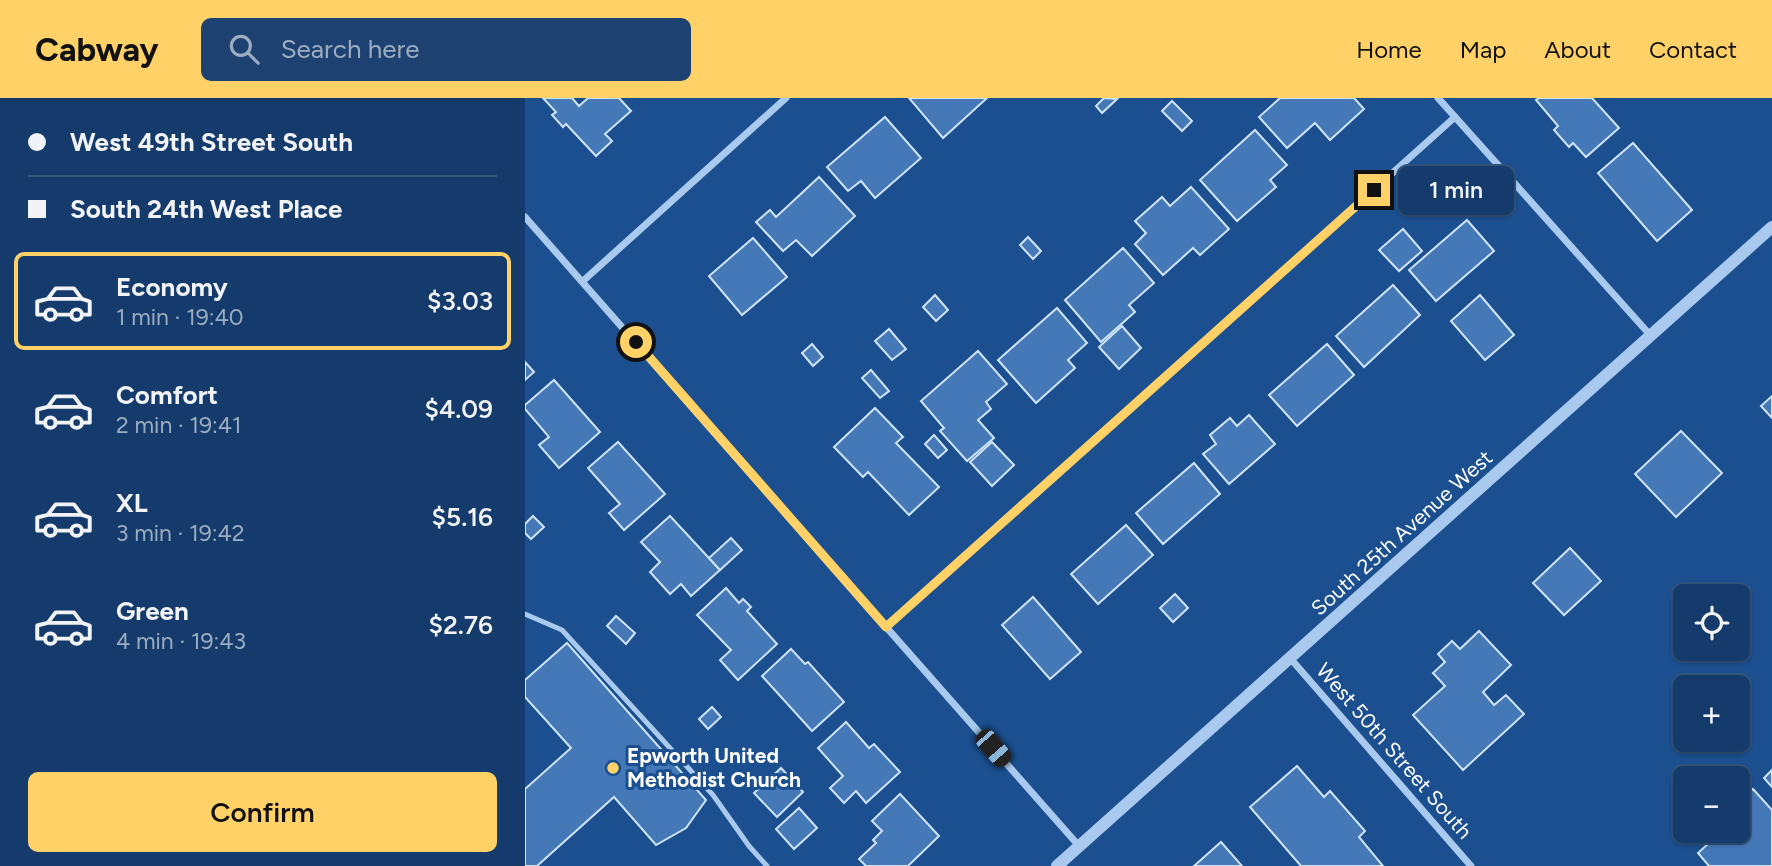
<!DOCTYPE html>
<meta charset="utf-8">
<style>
:root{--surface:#143b6b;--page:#1d4271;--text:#f1f3f6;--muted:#9dadc1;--line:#33557e;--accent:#ffd166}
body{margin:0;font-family:Figtree,sans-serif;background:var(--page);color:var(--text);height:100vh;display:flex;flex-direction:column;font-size:26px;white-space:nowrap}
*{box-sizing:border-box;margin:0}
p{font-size:23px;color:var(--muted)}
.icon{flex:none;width:38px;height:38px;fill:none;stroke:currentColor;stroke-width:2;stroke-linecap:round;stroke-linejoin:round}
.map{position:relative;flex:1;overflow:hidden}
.details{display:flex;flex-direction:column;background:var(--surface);width:525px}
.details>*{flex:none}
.banner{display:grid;align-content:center;height:154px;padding:0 28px;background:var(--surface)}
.tools{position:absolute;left:1148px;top:486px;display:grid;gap:14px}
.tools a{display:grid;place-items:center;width:77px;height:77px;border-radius:10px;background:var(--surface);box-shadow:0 2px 5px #0004,0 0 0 2px var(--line);font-size:35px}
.end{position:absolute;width:32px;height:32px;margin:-16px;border:9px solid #ffd166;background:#111;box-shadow:0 0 0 4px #111}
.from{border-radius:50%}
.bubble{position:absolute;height:49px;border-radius:10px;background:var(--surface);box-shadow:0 2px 5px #0004,0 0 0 2px var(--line);font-size:23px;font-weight:600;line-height:49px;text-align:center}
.car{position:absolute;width:21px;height:42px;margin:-21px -10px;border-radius:9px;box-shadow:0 0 5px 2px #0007;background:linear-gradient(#222 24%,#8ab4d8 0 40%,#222 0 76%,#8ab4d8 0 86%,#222 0)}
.banner b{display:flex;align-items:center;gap:24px;height:66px;font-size:26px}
.banner b+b{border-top:2px solid var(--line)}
.banner i{width:18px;height:18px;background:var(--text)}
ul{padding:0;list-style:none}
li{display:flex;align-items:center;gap:21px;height:98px;margin:0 14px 10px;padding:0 14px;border:4px solid transparent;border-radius:10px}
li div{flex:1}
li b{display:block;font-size:26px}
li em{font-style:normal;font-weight:600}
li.on{border-color:var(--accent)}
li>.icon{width:63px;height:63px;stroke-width:1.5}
.cta{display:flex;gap:14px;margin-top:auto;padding:14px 28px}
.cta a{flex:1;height:80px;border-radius:10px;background:var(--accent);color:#111;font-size:28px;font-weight:600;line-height:80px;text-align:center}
header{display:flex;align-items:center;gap:42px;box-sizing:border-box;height:98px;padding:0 35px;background:var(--accent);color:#111}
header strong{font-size:33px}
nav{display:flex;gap:38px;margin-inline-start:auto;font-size:24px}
.search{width:490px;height:63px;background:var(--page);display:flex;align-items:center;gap:18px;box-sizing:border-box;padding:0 24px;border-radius:10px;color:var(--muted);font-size:26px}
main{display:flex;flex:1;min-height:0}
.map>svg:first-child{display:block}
.building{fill:#4478b7;stroke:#cfe3fa;stroke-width:2}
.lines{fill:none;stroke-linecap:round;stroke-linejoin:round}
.service{stroke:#a9c9ee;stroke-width:5}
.minor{stroke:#a9c9ee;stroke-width:7}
.tertiary{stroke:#a9c9ee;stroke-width:12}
.route{stroke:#ffd166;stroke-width:9}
.poi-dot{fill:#ffd166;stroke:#1b4f8f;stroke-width:2.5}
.labels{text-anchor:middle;stroke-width:6;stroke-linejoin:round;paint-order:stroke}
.street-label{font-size:21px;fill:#fff;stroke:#1b4f8f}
.poi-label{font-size:21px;font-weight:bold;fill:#fff;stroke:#1b4f8f;text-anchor:start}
</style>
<header>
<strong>Cabway</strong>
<div class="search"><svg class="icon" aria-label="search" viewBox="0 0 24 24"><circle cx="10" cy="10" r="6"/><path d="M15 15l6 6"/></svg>Search here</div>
<nav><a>Home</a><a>Map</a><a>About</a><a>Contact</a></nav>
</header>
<main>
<section class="details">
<div class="banner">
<b><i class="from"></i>West 49th Street South</b>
<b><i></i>South 24th West Place</b>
</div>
<ul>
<li class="on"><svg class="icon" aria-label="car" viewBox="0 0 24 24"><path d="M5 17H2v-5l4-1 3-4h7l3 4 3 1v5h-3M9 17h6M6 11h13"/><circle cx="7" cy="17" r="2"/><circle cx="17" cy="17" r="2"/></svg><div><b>Economy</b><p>1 min · 19:40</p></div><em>$3.03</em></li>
<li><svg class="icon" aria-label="car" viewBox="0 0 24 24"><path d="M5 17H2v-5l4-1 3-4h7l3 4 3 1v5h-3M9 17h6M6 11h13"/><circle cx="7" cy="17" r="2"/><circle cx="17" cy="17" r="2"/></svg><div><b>Comfort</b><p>2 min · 19:41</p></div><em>$4.09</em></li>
<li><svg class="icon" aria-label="car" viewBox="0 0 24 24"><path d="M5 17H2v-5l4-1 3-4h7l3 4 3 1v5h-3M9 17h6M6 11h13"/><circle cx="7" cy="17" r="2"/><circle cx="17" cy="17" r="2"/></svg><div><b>XL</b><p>3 min · 19:42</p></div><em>$5.16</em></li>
<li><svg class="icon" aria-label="car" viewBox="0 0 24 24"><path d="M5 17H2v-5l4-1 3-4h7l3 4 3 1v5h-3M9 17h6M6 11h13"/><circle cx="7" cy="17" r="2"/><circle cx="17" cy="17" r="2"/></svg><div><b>Green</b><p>4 min · 19:43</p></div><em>$2.76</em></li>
</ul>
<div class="cta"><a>Confirm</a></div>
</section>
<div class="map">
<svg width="1247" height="768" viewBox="0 0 1247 768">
<rect width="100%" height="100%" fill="#1b4f8f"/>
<g class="building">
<polygon points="18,0 47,0 54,8 63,0 94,0 106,13 80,36 87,43 71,58 41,26 38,29 27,17 31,14"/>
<polygon points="384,0 462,0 418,40"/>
<polygon points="579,0 592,1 577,15 571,8"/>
<polygon points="755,0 829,0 839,11 805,42 790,25 762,50 734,19"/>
<polygon points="1014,0 1067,0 1094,30 1061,59 1048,45 1044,49 1029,32 1033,28 1011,2"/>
<polygon points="647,3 667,23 657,33 637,13"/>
<polygon points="360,19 396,60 350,100 336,83 323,93 302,69"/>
<polygon points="730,32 762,67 745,82 751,89 712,123 675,82"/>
<polygon points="1108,45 1167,112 1132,143 1073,75"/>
<polygon points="294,79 330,118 287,158 271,142 258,153 231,124 245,112 251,119"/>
<polygon points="666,89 704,131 675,157 668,150 638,177 610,146 621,135 610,123 637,99 645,108"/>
<polygon points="942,122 969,153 911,203 884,172"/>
<polygon points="878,131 897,153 874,173 854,152"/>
<polygon points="503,139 516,153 508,161 495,147"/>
<polygon points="228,140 262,179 217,217 184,178"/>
<polygon points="598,150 629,185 604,207 610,214 576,244 540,202"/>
<polygon points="868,187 895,217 839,269 811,238"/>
<polygon points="410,197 423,212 411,223 398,209"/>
<polygon points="955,197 989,237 960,262 926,223"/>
<polygon points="532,210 562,245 543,262 550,270 511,305 473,262"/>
<polygon points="597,228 616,250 594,271 574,249"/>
<polygon points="364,231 381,251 367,262 350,243"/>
<polygon points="287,246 298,259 288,268 277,255"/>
<polygon points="802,246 829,277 772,328 744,297"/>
<polygon points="453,253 482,286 461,304 466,311 453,322 469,340 442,363 415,333 419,330 396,303"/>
<polygon points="0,264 9,274 0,282"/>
<polygon points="346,272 364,293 355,300 337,280"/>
<polygon points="29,282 75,334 34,370 14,347 24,339 0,311 0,307"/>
<polygon points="1247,298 1247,320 1236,308"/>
<polygon points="350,310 378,339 371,345 414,389 384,417 343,374 338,379 309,349"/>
<polygon points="724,317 750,346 704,386 678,356 691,346 685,337 705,320 712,328"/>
<polygon points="1156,333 1197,375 1151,419 1110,376"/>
<polygon points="409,337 422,352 413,360 400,346"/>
<polygon points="93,344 140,396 99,432 84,415 95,406 63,370"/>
<polygon points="467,344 489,367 467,388 445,364"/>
<polygon points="669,365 695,396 638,446 611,415"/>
<polygon points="8,418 19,429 6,441 0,435 0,426"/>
<polygon points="145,418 195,472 166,498 156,486 145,496 125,474 135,464 116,444"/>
<polygon points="601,427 628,457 573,506 546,476"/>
<polygon points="206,440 217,452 195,472 184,460"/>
<polygon points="1045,450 1076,483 1039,517 1008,485"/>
<polygon points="201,490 214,505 218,501 226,509 222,513 252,546 213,582 195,562 206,552 172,517"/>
<polygon points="650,496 663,510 648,524 635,510"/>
<polygon points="508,499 556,554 525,581 477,527"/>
<polygon points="91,518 110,535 101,546 82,528"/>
<polygon points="954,533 986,567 958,594 969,607 981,597 999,616 938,672 888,617 920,588 908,575 920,564 913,556 927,543 935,551"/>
<polygon points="42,545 181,702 161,730 131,747 89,699 12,768 0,768 0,691 46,650 0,599 0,582"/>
<polygon points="266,551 280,566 283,564 319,604 287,633 237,578"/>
<polygon points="187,609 196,619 183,631 174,621"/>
<polygon points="321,624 344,650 349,646 375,674 341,705 331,693 319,705 305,690 318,678 293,650"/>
<polygon points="772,668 799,699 805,693 840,733 834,739 858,768 776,768 725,709"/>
<polygon points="256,670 278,694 252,719 229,695"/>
<polygon points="1247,672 1247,689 1239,680"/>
<polygon points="1228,691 1247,712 1247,768 1184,768 1173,755 1197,733 1213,733 1213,704"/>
<polygon points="375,696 414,738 383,768 341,768 334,761 351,745 348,742 357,733 347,723"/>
<polygon points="274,710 292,730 269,751 251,731"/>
<polygon points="696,744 717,768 669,768"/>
</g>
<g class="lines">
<polyline class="service" points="0,516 37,532 188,697 224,748 242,768"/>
<g class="minor">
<polyline points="913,0 1126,238"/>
<polyline points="0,119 554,748"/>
<polyline points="58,183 261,0"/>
<polyline points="361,529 930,19"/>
<polyline points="765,560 946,768"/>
</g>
<polyline class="tertiary" points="532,768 1247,129"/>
</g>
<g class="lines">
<polyline class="route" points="111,244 361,529 849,92"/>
</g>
<circle class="poi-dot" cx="88" cy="670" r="7"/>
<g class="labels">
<g class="street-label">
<text transform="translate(877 435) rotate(-42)" y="7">South 25th Avenue West</text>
<text transform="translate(869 653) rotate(49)" y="7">West 50th Street South</text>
</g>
<g class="poi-label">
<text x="102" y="665">Epworth United<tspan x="102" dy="24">Methodist Church</tspan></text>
</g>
</g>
</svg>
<div class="tools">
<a><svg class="icon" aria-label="locate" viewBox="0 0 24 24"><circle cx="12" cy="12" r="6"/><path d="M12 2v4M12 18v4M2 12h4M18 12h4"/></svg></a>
<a>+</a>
<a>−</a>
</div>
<i class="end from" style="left:111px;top:244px"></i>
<i class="end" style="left:849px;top:92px"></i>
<div class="bubble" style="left:873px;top:68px;width:116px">1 min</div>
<i class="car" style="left:468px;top:650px;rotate:139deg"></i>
</div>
</main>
